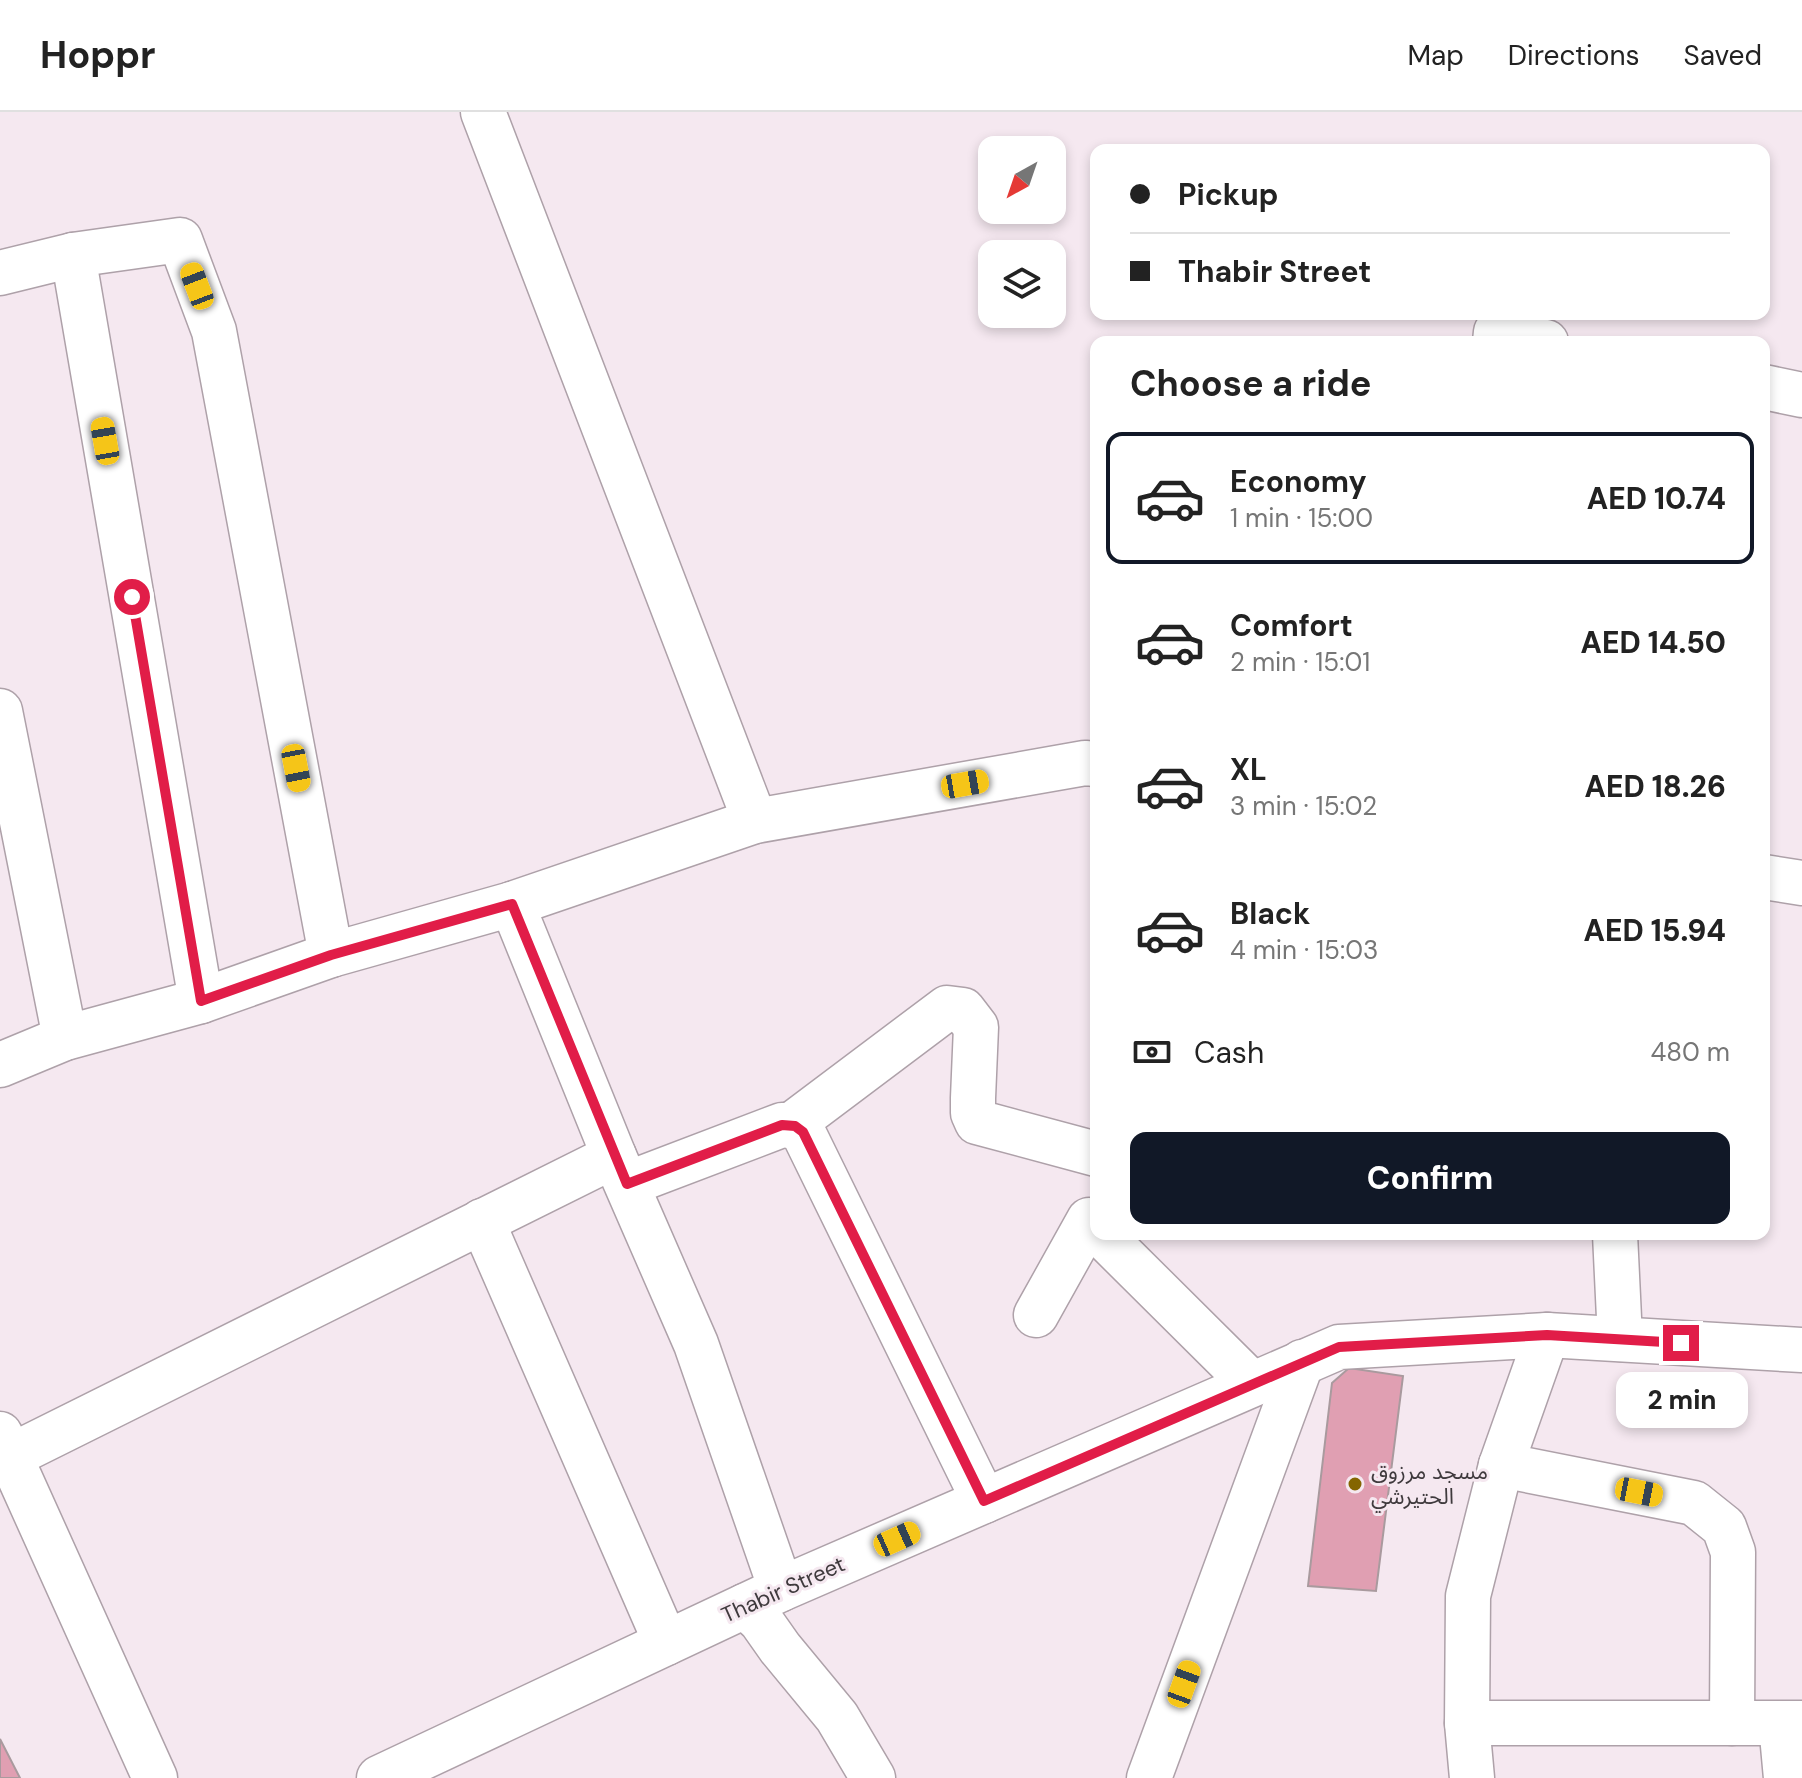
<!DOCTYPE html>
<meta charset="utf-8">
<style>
:root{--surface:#fff;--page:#f6f6f6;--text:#222;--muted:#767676;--line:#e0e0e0;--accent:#111827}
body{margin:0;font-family:"DM Sans","Noto Sans Arabic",sans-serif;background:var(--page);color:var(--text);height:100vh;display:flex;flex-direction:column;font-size:30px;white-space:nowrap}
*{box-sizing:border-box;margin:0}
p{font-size:26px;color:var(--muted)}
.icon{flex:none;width:44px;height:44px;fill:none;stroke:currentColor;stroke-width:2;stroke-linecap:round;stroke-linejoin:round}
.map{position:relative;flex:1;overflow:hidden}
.drawer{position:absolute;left:1090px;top:224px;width:680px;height:904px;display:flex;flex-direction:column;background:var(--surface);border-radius:16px;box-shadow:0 4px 12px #0003}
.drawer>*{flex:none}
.hud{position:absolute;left:1090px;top:32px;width:680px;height:176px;border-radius:16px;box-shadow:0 4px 12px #0003;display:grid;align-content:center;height:176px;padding:0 40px;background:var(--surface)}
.needle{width:52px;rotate:220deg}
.controls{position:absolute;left:978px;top:24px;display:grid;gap:16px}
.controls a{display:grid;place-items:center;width:88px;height:88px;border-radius:16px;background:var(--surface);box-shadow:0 4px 12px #0003;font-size:40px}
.end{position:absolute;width:36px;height:36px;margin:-18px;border:10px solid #e11d48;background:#fff;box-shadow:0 0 0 4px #fff}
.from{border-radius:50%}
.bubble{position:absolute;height:56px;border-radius:16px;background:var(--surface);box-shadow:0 4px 12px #0003;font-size:26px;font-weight:800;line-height:56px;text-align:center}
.car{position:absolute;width:24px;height:48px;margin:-24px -12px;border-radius:10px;box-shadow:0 0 6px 2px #0007;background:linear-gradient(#f5c518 24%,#345 0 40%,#f5c518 0 76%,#345 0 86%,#f5c518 0)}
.hud b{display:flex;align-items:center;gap:28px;height:76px;font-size:30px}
.hud b+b{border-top:2px solid var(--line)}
.hud i{width:20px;height:20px;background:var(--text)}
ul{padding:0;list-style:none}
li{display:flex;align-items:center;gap:24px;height:132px;margin:0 16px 12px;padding:0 24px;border:4px solid transparent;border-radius:16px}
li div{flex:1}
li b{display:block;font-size:30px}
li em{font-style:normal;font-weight:800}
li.selected{border-color:var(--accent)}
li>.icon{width:72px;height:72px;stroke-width:1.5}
h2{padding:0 40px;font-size:36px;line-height:96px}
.pay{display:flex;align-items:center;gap:20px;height:88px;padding:0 40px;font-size:30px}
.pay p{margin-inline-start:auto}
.action{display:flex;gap:16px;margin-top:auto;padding:16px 40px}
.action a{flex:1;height:92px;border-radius:16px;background:var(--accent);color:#fff;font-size:32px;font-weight:800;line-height:92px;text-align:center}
header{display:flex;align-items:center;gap:48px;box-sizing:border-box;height:112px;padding:0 40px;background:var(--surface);border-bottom:2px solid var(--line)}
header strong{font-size:38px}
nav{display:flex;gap:44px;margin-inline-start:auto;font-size:28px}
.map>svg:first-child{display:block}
.building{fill:#e09fb2;stroke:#a99a9e;stroke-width:2}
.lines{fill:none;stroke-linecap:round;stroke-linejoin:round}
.minor-casing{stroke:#aea1a9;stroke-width:47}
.minor{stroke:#fff;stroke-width:44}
.route{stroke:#e11d48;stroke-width:10}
.poi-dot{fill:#846500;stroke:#f5e8f0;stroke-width:3}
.labels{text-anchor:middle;stroke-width:6;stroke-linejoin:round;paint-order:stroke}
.poi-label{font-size:22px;fill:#3f3a3d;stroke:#f5e8f0;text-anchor:start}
.street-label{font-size:22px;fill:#3f3a3d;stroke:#f5e8f0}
</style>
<header>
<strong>Hoppr</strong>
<nav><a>Map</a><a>Directions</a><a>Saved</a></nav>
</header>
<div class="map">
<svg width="1802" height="1666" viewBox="0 0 1802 1666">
<rect width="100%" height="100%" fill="#f5e8f0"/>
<g class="building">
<polygon points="1349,1256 1403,1264 1376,1479 1308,1474 1332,1271"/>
<polygon points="0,1627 20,1666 0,1666"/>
</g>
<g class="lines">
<defs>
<g id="minor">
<polyline points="483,0 755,709"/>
<polyline points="73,143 201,889"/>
<polyline points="0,161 73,143 180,128 214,219 331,843"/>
<polyline points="1495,230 1496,220 1546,230"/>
<polyline points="1764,275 1802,283"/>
<polyline points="0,599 65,926"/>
<polyline points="1764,765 1802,771"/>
<polyline points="512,792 614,1044 696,1232 781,1477"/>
<polyline points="0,953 65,926 201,889 331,843 512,792 755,709 1085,651 1096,652"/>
<polyline points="790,1014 947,896 963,898 976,915 973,986 973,1001 977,1010 1096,1042"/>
<polyline points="627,1072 782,1013 795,1014 803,1020 984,1389"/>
<polyline points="482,1109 666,1531"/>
<polyline points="1101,1122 1252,1272"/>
<polyline points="1615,1122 1620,1227"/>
<polyline points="1036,1203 1089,1108"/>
<polyline points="0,1322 155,1666"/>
<polyline points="11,1344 614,1044"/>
<polyline points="1501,1353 1694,1391 1724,1415 1733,1440 1732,1611"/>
<polyline points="745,1494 761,1509 780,1536 837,1605 873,1666"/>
<polyline points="1467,1611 1802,1611"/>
<polyline points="1781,1612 1786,1666"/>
<polyline points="379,1666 781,1477 1339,1235 1547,1223 1802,1238"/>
<polyline points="1149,1666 1302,1250"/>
<polyline points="1472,1666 1467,1611 1468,1484 1501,1353 1547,1223"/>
</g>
</defs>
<use href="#minor" class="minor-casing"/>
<use href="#minor" class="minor"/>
</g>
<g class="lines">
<polyline class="route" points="132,485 201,889 331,843 512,792 627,1072 782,1013 795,1014 803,1020 984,1389 1339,1235 1547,1223 1681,1231"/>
</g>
<circle class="poi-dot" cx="1355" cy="1372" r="8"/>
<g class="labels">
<g class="poi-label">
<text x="1371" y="1367">مسجد مرزوق<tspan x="1371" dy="25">الحتيرشي</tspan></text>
</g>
<g class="street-label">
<text transform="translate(783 1477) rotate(-24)" y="8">Thabir Street</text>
</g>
</g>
</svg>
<div class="controls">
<a><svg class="needle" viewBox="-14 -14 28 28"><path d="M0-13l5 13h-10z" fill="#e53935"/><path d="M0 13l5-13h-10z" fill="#767676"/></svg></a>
<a><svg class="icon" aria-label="layers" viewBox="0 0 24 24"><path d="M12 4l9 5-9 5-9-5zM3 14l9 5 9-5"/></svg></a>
</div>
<i class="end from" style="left:132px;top:485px"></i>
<i class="end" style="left:1681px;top:1231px"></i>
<div class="bubble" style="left:1616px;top:1260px;width:132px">2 min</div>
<i class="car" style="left:197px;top:174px;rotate:339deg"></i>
<i class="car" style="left:105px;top:329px;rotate:350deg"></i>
<i class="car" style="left:296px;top:656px;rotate:169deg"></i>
<i class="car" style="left:965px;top:672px;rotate:80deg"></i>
<i class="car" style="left:1639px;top:1380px;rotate:101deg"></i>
<i class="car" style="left:897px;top:1427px;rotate:66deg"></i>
<i class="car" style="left:1184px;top:1572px;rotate:20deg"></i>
<div class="hud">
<b><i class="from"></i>Pickup</b>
<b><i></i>Thabir Street</b>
</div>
<section class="drawer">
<h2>Choose a ride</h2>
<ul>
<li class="selected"><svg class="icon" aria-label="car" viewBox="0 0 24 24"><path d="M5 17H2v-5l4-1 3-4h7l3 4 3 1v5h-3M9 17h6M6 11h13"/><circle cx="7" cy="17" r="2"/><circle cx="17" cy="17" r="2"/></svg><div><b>Economy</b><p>1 min · 15:00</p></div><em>AED 10.74</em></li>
<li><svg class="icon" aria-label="car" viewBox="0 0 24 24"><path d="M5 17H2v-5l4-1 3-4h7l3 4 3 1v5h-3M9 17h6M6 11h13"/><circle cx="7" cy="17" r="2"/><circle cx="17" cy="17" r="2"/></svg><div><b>Comfort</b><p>2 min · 15:01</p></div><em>AED 14.50</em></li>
<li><svg class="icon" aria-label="car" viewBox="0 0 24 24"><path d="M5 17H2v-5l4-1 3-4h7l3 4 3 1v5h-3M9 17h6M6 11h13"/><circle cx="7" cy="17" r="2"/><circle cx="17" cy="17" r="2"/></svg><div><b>XL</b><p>3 min · 15:02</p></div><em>AED 18.26</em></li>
<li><svg class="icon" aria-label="car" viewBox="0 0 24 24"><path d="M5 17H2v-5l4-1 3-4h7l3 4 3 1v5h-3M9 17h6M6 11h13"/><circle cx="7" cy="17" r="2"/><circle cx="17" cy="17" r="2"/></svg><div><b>Black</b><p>4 min · 15:03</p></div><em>AED 15.94</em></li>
</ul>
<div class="pay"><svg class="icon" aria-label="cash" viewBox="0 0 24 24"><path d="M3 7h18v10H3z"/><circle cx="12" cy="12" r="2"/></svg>Cash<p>480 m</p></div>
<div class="action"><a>Confirm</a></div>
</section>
</div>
